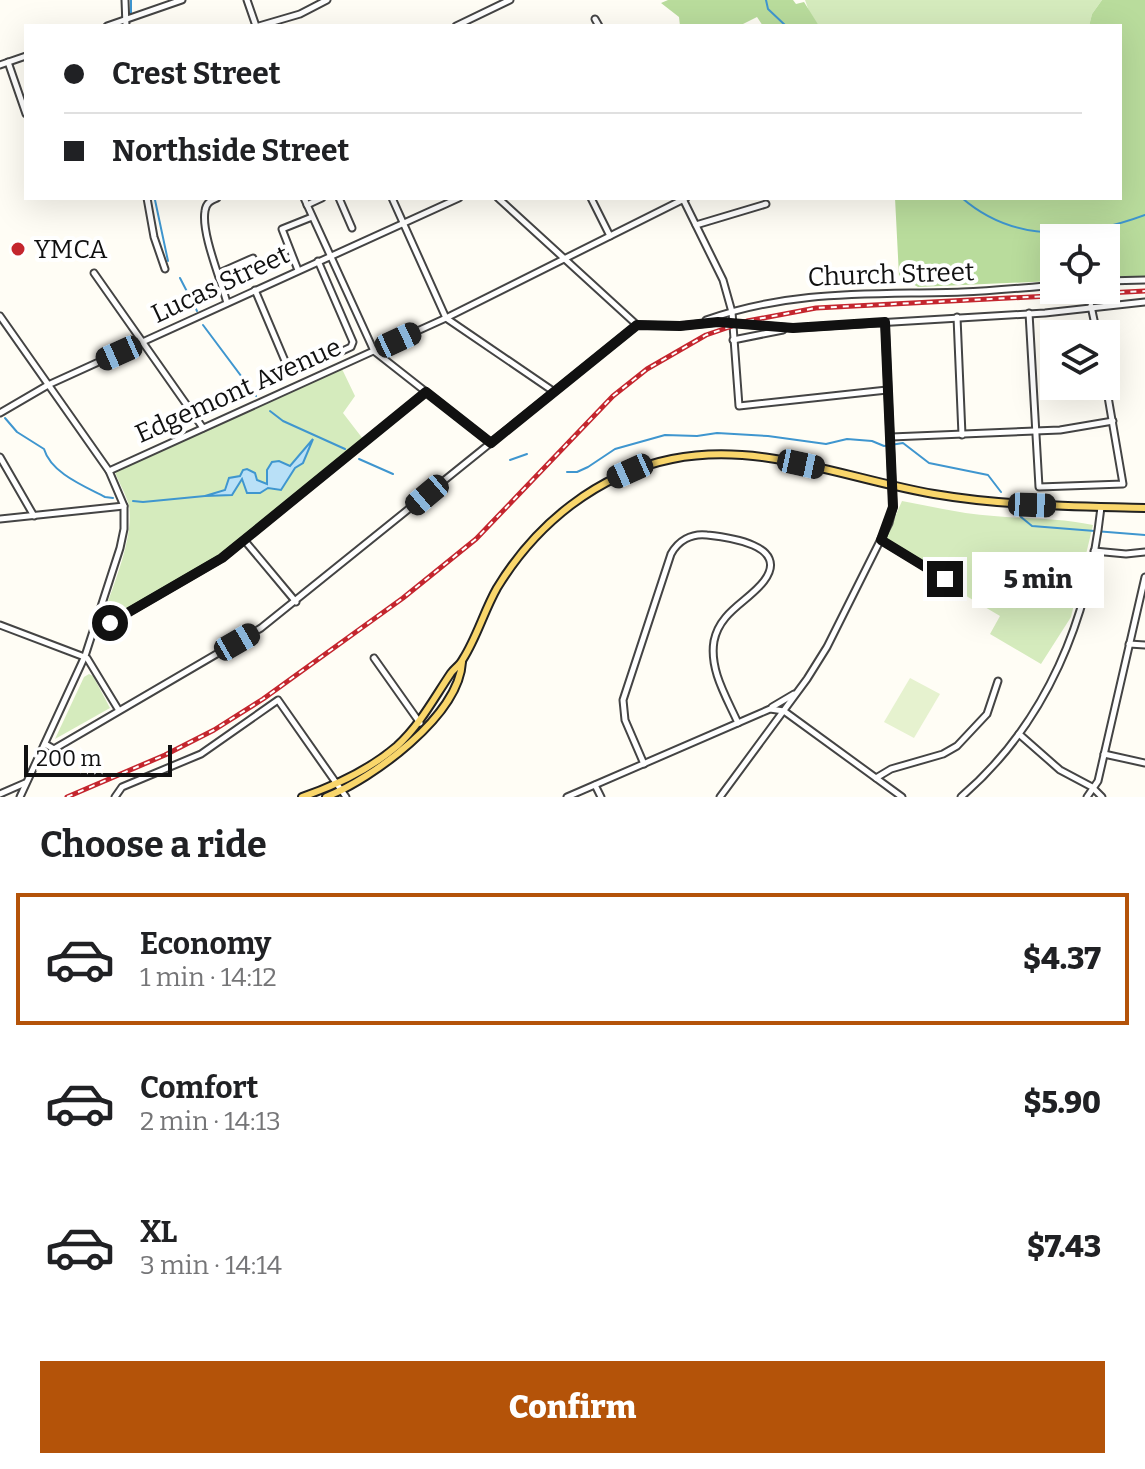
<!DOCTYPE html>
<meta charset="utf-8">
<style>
:root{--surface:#fff;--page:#f2f2f2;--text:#202124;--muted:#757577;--line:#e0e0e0;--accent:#b45309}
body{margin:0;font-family:Bitter,serif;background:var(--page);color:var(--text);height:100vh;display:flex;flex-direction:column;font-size:30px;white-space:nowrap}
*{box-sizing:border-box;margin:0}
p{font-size:26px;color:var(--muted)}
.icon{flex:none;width:44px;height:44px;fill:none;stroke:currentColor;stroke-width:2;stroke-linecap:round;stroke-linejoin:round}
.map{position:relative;height:797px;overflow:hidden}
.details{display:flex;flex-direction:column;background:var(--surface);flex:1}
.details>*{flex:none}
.banner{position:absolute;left:24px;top:24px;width:1098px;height:176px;border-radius:0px;box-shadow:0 8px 32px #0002;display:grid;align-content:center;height:176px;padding:0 40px;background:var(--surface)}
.fabs{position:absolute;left:1040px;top:224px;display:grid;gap:16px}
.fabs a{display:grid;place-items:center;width:80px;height:80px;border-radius:0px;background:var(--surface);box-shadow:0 8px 32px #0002;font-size:40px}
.scale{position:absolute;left:24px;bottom:20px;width:148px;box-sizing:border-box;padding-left:8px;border:4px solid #111;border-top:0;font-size:22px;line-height:28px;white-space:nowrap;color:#111;-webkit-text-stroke:6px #fff;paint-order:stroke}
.end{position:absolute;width:36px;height:36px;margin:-18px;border:10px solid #111;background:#fff;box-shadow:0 0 0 4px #fff}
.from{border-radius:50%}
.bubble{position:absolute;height:56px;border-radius:0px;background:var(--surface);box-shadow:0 8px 32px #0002;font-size:26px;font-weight:800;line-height:56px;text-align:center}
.car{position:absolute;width:24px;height:48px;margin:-24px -12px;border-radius:10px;box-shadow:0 0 6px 2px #0007;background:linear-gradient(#222 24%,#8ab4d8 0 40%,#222 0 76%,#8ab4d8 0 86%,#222 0)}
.banner b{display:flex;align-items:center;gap:28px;height:76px;font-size:30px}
.banner b+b{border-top:2px solid var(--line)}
.banner i{width:20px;height:20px;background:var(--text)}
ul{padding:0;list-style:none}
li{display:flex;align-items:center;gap:24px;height:132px;margin:0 16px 12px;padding:0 24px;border:4px solid transparent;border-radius:0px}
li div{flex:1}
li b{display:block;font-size:30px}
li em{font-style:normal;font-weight:800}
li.selected{border-color:var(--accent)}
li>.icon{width:72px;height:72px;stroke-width:1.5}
h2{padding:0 40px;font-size:36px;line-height:96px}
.cta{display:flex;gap:16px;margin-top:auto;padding:16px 40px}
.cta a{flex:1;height:92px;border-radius:0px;background:var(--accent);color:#fff;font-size:32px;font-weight:800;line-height:92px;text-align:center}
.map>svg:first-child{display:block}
.green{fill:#d5ebbd}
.forest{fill:#b9dc9c}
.pitch{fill:#e6f2cf}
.water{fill:#b9e0f7;stroke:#3f96cf;stroke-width:2}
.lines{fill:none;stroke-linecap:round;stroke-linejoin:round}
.stream{stroke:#3f96cf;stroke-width:2}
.minor-casing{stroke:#444;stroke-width:9}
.major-casing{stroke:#222;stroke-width:10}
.minor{stroke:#fff;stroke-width:5}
.major{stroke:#f9d66b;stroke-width:6}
.rail-casing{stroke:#c4262e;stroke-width:5}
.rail{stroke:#fff;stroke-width:2;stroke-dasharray:6;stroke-linecap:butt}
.route{stroke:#111;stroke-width:10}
.poi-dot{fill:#c4262e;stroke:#fff;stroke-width:3}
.labels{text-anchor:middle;stroke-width:8;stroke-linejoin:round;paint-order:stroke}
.poi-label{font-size:26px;fill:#111;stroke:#fff;text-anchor:start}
.street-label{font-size:26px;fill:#111;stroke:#fff}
</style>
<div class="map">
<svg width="1145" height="797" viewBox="0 0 1145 797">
<rect width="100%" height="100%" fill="#fffdf5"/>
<g class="green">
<polygon points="805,0 1102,0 1092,14 1089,26 819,26 811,17"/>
<path d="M342,369L355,396L343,413L363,439L221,555L109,620H105L103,616C113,585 134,538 129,506C126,494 119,483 115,472Z"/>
<path d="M902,501C933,507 963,514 994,516C1028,519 1060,518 1093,525L1071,617L1041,664L990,634L1000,616L882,546Z"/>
<polygon points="89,674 93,676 110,708 55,739 84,677"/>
</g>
<g class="forest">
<polygon points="668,0 793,0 796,4 804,2 819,26 763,26 757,17 739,26 680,26 679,17 661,3"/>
<polygon points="1102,0 1145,0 1145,277 1106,277 1106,238 1054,238 1054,281 918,287 899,276 895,198 1120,198 1120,26 1089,26 1092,14"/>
</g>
<polygon class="pitch" points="910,678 940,694 914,738 884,722"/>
<polygon class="water" points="313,439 303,463 295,468 281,490 268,488 260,493 247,493 242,479 232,495 205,496 225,490 229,478 240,476 243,470 247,469 255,473 257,480 267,484 267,470 272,462 279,461 290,466"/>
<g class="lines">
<g class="stream">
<polyline points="131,0 131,15"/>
<polyline points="766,0 768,9 786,26"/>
<polyline points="131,25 131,26"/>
<path d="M962,198C1015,244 1083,238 1145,215"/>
<polyline points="155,200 168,261"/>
<polyline points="180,278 197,311"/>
<polyline points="203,325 256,396"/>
<polyline points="270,411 283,421 345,449"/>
<path d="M5,418L17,432L44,449C51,473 84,486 105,497L113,498"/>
<polyline points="359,459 393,474"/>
<polyline points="510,460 527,454"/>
<polyline points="567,472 577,472 588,467 615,449 665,435 697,436 717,433 768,436 826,444 847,439 872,441 884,446 903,443 929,463 988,475 1001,492"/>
<polyline points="133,501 143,502 205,496"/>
<polyline points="1021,517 1032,526 1145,535"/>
</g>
<defs>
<g id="minor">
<polyline points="125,0 126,26"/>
<polyline points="247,0 256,26"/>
<polyline points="595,19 599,26"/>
<polyline points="107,26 182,0"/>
<polyline points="259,26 300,14 327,0"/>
<polyline points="456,26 510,0"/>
<polyline points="8,62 26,114"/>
<polyline points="0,65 26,56"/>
<polyline points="147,198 154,237 165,269"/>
<path d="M217,198C210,201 206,203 205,211C201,233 221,280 227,303"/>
<polyline points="304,198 374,351 491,443"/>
<polyline points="339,198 352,228"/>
<polyline points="392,198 446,318 553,391"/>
<polyline points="498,198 637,325"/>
<polyline points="591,198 610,236"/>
<polyline points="683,199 723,280 732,312 739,406 887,390"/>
<polyline points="307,205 322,198"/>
<polyline points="696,225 766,204"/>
<polyline points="298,270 282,229 312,217"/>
<polyline points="94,273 203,428"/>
<polyline points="219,273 253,258"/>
<polyline points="1106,281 1145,280"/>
<polyline points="255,290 288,368 295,373 351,347 353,342 318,261"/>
<polyline points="1091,306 1097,334"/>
<polyline points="1029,313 1039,487 1123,484 1106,385"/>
<polyline points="0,316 109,471 124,506 124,529 120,548 85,656 20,797"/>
<polyline points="957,317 962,435"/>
<path d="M706,320C794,289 872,295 962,292C993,291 1023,288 1054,285"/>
<polyline points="793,328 1045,313 1145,302"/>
<polyline points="733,340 783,330"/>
<polyline points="0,413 48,385 459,198"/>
<polyline points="891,437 1060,430 1113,421"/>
<polyline points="0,457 34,516"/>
<polyline points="109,471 446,318 686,198"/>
<polyline points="0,519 124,506"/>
<polyline points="881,540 945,579"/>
<polyline points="245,541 296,602"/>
<polyline points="1094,551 1126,554 1145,552"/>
<polyline points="0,625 87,658 118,709"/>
<polyline points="95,625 110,623 222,558 426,392"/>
<polyline points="1129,644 1145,645"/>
<polyline points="374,658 420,723"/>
<polyline points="772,707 794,694"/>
<polyline points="1019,734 1060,770 1092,787 1102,797"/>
<polyline points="45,744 54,749 261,628 637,325 680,326 718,322 793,328"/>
<polyline points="1104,754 1145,763"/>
<path d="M644,764L625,720L623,700L671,554C678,541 691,533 707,535C727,537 791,545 764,581C748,602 720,611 714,641C709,670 727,698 738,723"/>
<polyline points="876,778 891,769 943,754 957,746 987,714 998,681"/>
<polyline points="595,785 601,797"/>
<polyline points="0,794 25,783"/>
<polyline points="115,797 122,787 201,754 278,700 346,797"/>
<polyline points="567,797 770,709 784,711 902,797"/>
<polyline points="720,797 807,679 827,647 889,523 893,507 885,322"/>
<path d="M961,797C1047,723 1089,618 1101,507"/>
<polyline points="1087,797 1098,781 1145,577"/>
</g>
<g id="major">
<path d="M302,797C337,785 369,770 397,746C420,725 434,698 451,673C455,668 460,665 463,659C477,637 484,611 497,588C536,524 597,474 672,459C761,441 847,479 934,494C1004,506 1074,506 1145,508"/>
<path d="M326,797C372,779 459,716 462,662"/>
</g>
</defs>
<use href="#minor" class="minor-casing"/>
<use href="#major" class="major-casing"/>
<use href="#minor" class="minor"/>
<use href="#major" class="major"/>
<defs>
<polyline id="rail" points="67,797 165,755 214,730 263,699 403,598 476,539 613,396 647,369 706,335 747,321 816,308 1145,291"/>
</defs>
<use href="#rail" class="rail-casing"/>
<use href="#rail" class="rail"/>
</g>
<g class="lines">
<polyline class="route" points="110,623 222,558 426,392 491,443 637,325 680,326 718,322 793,328 885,322 893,507 881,540 945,579"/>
</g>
<circle class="poi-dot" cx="18" cy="249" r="8"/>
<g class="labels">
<g class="poi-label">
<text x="34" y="258">YMCA</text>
</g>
<g class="street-label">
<text transform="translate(891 274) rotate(-2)" y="9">Church Street</text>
<text transform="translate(220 284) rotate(-25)" y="9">Lucas Street</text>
<text transform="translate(238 390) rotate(-24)" y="9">Edgemont Avenue</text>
</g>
</g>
</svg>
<div class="fabs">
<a><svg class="icon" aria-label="locate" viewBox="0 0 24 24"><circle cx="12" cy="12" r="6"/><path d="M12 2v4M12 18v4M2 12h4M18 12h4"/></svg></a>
<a><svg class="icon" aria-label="layers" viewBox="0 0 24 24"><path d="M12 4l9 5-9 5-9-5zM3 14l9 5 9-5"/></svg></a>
</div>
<div class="scale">200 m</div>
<i class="end from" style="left:110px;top:623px"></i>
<i class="end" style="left:945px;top:579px"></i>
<div class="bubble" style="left:972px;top:552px;width:132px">5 min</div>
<i class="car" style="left:398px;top:340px;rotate:65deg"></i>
<i class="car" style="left:119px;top:353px;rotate:246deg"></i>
<i class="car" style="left:801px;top:464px;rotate:102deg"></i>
<i class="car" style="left:630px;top:471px;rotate:246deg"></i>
<i class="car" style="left:427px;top:495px;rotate:230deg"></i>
<i class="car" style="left:1032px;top:505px;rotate:92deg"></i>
<i class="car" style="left:237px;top:642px;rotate:60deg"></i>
<div class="banner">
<b><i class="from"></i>Crest Street</b>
<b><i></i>Northside Street</b>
</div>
</div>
<section class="details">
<h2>Choose a ride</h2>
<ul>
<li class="selected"><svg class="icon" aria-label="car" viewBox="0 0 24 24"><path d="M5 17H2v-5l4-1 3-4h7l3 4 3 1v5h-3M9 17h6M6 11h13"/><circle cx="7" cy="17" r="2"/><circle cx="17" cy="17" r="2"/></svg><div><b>Economy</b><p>1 min · 14:12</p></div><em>$4.37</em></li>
<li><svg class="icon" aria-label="car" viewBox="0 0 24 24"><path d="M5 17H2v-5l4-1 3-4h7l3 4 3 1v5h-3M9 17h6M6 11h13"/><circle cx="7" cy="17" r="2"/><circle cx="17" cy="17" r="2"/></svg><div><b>Comfort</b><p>2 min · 14:13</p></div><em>$5.90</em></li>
<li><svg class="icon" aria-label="car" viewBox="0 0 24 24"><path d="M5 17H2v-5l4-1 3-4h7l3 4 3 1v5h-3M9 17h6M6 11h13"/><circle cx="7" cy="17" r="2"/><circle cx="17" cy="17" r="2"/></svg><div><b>XL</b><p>3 min · 14:14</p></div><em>$7.43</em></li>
</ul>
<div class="cta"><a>Confirm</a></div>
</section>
